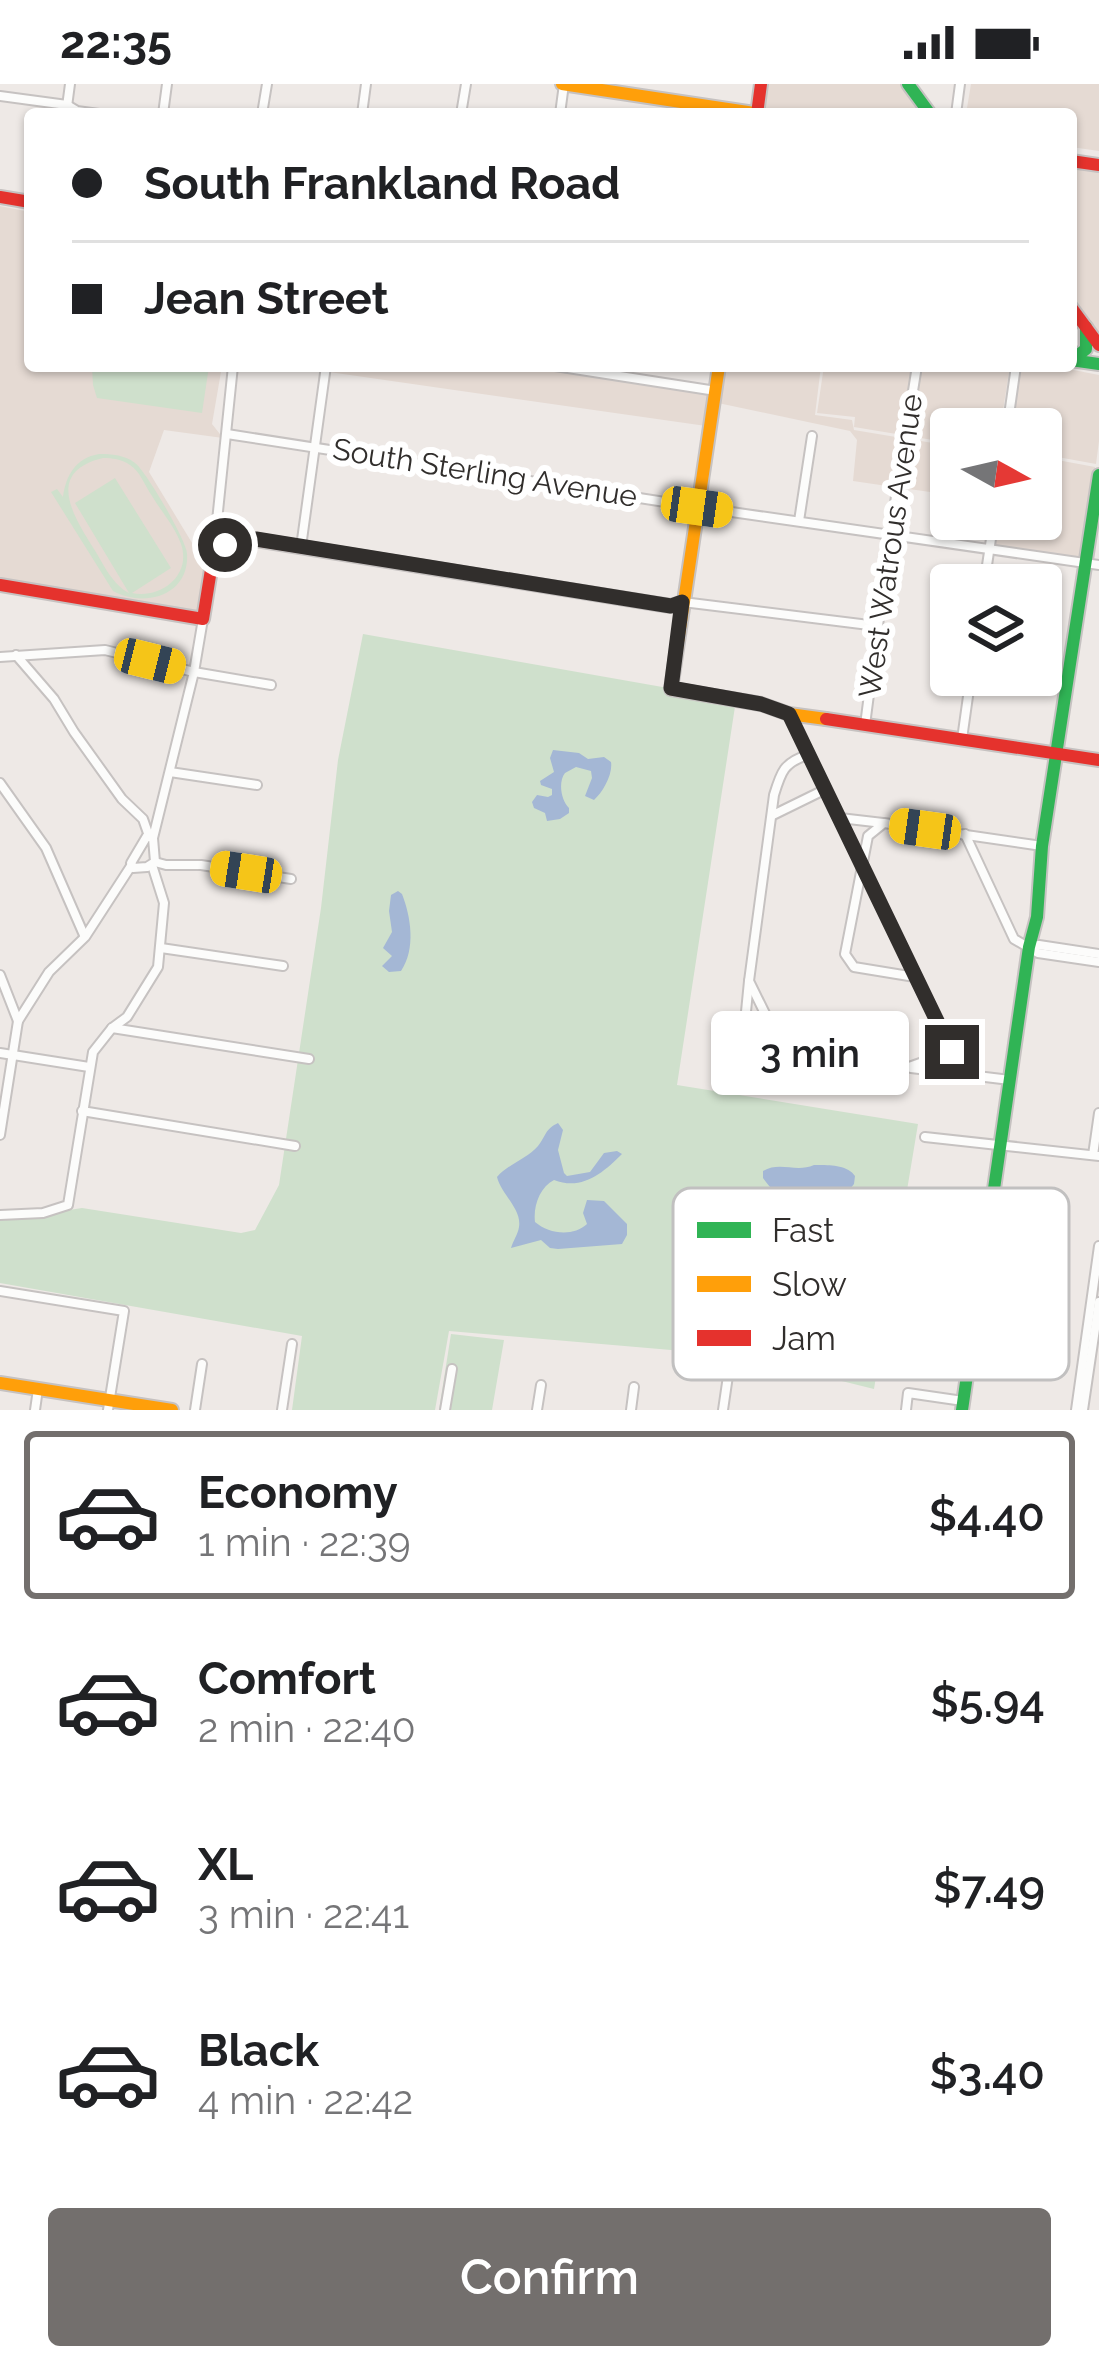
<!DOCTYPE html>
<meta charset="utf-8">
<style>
:root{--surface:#fff;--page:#f2f2f2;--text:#202124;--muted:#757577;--line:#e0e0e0;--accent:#736f6d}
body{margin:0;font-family:Raleway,sans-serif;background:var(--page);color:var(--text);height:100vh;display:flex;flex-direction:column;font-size:45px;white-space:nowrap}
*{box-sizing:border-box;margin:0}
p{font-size:39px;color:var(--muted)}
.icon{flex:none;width:66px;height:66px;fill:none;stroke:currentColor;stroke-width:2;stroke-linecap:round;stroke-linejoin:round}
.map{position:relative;height:1326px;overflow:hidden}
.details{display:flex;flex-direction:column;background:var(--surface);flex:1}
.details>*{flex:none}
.guide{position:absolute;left:24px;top:24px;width:1053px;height:264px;border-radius:12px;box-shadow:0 3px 9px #0004;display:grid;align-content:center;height:264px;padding:0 48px;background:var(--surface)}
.needle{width:78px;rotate:98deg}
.tools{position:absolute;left:930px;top:324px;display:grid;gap:24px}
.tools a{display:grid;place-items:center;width:132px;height:132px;border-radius:12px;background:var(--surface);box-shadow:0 3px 9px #0004;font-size:60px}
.end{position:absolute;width:54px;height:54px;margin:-27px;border:15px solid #312e2c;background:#fff;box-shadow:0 0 0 6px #fff}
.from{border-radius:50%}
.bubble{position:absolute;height:84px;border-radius:12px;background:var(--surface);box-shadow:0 3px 9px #0004;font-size:39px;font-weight:600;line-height:84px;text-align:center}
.car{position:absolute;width:36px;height:72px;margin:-36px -18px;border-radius:15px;box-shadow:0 0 9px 3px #0007;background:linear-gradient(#f5c518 24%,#345 0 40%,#f5c518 0 76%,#345 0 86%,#f5c518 0)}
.guide b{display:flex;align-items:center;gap:42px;height:114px;font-size:45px}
.guide b+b{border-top:3px solid var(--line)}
.guide i{width:30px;height:30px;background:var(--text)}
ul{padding:21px 0 0;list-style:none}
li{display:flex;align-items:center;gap:36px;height:168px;margin:0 24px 18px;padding:0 24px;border:6px solid transparent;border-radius:12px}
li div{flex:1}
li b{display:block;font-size:45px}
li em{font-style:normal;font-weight:600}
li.selected{border-color:var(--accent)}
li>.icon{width:108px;height:108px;stroke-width:1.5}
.primary-button{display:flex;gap:24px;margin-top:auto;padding:24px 48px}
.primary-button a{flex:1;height:138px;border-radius:12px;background:var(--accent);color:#fff;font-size:48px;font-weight:600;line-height:138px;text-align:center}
.status{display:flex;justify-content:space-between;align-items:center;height:84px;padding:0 60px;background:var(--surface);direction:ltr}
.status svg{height:33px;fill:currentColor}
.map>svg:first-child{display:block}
.built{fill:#e5dad3}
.green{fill:#cfe0cc;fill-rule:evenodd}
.water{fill:#a4b7d5}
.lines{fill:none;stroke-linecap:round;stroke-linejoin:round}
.street-casing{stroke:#c6c2c1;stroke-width:12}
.fast-casing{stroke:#c6c2c1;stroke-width:16}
.slow-casing{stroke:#c6c2c1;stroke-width:16}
.jam-casing{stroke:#c6c2c1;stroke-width:16}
.street{stroke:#fcfcfb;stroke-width:8}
.fast{stroke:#30b455;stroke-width:12}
.slow{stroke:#ff9f0a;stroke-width:12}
.jam{stroke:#e5322d;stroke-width:12}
.route{stroke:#312e2c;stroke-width:15}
.labels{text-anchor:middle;stroke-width:12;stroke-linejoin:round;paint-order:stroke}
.street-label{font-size:30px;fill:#312e2c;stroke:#fff}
.key{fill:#fff;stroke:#c1c0c0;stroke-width:3}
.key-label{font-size:33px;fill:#312e2c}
</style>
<div class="status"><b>22:35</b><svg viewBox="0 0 49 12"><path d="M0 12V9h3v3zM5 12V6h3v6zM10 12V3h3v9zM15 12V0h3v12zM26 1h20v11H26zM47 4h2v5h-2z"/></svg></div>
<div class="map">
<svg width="1099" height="1326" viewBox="0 0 1099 1326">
<rect width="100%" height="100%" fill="#eee9e6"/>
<g class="built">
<polygon points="765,0 904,0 926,30 783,30 761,27"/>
<polygon points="971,0 1099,0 1099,67 1071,63 1071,30 966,30"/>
<polygon points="1071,81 1099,86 1099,257 1071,217"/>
<polygon points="0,122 30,128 30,282 222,282 212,340 223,354 164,346 149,388 206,482 198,527 0,495"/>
<polygon points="330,282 535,282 711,309 706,342 329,288"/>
<polygon points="723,282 821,282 815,331 852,336 854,346 902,354 894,403 853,397 857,356 850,347 718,319"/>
<polygon points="824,282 1010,282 1000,345 951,345 951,359 854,343 855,333 817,329"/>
<polygon points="1020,282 1053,282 1099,291 1099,357 1096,380 1041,370 1041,345 1011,345"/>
<polygon points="909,355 951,362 951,411 902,404"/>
<polygon points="1041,373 1095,383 1081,475 992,462 996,435 1041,435"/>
</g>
<g class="green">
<polygon points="92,282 209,282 202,329 97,314 93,301"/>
<path d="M99,370C112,370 125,371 135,379C146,387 186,456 187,469C190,512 144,524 113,507L51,408L57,405L63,413C66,391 76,374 99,370ZM103,374C112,374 122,375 130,381C140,387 145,402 152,412C161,427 175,443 181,460C192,492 160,515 132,509L171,484L115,394L75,419L129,509C112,500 104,481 94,465C74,433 44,388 103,374Z"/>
<polygon points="363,550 736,616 677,1001 918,1040 874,1305 741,1272 449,1247 435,1326 292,1326 302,1252 0,1199 0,1133 24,1133 82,1124 241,1149 255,1146 279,1101 321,824 338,676"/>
<polygon points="451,1250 504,1256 492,1326 449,1326 456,1283 449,1281 441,1326 439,1326"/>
</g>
<g class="water">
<path d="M553,666L579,669L588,675L604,673L611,678C613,690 603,708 594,716L585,712L592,694L591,687L576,683L565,689C558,698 561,716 569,724V729L560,735L547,737L545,729L534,724L532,718L537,711L548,713L552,711V705L541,701L540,697L554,688L550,674Z"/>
<path d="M398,807L402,810C411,833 416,865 401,887L389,888L382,882L392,872L383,864L392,848L389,827L391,811Z"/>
<path d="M558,1039L563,1046L558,1066L564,1089L567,1092L590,1088L604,1069L617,1067L622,1070C603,1089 582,1107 554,1096C540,1103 533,1122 535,1138C549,1150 573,1153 587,1140L583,1129L587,1116L604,1117L627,1140V1151L622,1160L558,1165L550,1164L541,1156L511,1164C513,1157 518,1150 519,1143C522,1125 501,1110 497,1093C508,1080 527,1075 538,1062C546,1052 545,1045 558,1039Z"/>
<path d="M814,1081C827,1081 847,1080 855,1092L854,1100L846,1110C853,1117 856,1120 852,1131C835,1134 832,1126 822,1114C793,1110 785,1125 763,1094V1087C780,1077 796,1089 814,1081Z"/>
</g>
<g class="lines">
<defs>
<g id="street">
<polyline points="0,12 67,21 77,27 99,30"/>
<polyline points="66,30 70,0"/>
<polyline points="163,30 167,0"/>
<polyline points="262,30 267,0"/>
<polyline points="362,30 366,0"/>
<polyline points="461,30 466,0"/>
<polyline points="560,30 564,0"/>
<polyline points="956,30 960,0"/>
<polyline points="555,282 716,307"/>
<polyline points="1007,345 1016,282"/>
<polyline points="227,350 697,423 1099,481"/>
<polyline points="799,437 812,352"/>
<polyline points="301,463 326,282"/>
<polyline points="214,466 233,282"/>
<polyline points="984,501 994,435"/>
<polyline points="683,518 877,542"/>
<polyline points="16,571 54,615 74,648 122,715 143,735 149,752"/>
<polyline points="0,573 105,566 194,588 271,601"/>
<polyline points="789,630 961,990"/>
<polyline points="865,641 890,450 917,282"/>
<polyline points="962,655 971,591"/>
<polyline points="170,688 257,701"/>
<polyline points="0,699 46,764 84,851"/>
<polyline points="773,731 824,706"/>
<polyline points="840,734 883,739"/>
<polyline points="965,750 1014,855 1038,869 1099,878"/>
<polygon points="147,752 153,754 155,778 147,783 133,784 131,779"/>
<polyline points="153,754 194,588 203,535"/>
<polyline points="155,778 166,781 201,781 291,795"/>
<polyline points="1031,862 1039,861 1099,870"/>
<polyline points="161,864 283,882"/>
<polyline points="0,891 18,937"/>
<polyline points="915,893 854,883 845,870 868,752 884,739 1042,762"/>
<polyline points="749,897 745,938 761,958 909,983 951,968"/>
<polyline points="112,944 309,975"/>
<path d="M782,964L749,897L774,711C781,688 784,678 808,671"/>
<polyline points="0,969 89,983"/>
<polyline points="911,984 1010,996"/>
<polyline points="82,1027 295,1062"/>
<polyline points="0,1051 18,937 49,888 85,853 131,782"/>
<polyline points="925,1053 1099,1072"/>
<polyline points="1093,1071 1099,1029"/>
<polyline points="0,1131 43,1129 68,1121 93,968 112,944 127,933 158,883 164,819 152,781"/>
<polyline points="921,1139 988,1147"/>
<polyline points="0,1207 124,1227 108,1326"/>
<polyline points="925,1227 975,1234"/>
<polyline points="35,1326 38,1305"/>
<polyline points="195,1326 202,1280"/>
<polyline points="282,1326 292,1260"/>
<polyline points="445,1326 452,1285"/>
<polyline points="537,1326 541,1301"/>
<polyline points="631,1326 634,1303"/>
<polyline points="723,1326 729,1285"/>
<polyline points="906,1326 908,1309 963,1317"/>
<polyline points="1076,1326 1099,1162"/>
<polyline points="1083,1326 1099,1218"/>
</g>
<g id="fast">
<polyline points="908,0 930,30"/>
<polyline points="1071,276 1099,280"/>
<polyline points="1072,276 1086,265 1086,243"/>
<polyline points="962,1326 1029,863 1037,833 1042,762 1099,391"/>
</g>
<g id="slow">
<polyline points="562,0 761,30"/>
<polyline points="719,282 671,605 761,620 789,630 826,635"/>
<polyline points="0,1299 172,1326"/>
</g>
<g id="jam">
<polyline points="757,30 761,0"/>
<polyline points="1071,77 1099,81"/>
<polyline points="0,113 30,118"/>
<polyline points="1071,223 1099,261"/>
<polyline points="0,501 203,535 214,467 234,458 256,456 657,520 671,522 683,518"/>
<polyline points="826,635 1099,676"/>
</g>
</defs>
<use href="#street" class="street-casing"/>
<use href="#fast" class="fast-casing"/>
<use href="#slow" class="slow-casing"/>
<use href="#jam" class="jam-casing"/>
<use href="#street" class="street"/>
<use href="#fast" class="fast"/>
<use href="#slow" class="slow"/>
<use href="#jam" class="jam"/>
</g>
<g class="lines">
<polyline class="route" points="225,461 256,455 671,522 682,518 671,604 761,620 789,630 952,968"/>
</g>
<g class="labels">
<g class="street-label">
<text transform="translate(485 389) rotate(9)" y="10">South Sterling Avenue</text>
<text transform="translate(891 462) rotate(-82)" y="10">West Watrous Avenue</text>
</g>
</g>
<rect x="673" y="1104" width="396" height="192" rx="18" class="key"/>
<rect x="697" y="1138" width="54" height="16" fill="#30b455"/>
<rect x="697" y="1192" width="54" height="16" fill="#ff9f0a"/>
<rect x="697" y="1246" width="54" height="16" fill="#e5322d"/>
<g class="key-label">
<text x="772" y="1158">Fast</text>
<text x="772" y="1212">Slow</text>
<text x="772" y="1266">Jam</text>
</g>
</svg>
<div class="tools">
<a><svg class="needle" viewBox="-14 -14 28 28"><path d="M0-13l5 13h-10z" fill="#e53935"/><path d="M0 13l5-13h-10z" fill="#757577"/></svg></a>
<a><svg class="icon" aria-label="layers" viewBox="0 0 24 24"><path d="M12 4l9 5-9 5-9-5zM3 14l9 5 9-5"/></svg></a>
</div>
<i class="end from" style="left:225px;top:461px"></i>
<i class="end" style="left:952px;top:968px"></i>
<div class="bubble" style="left:711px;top:927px;width:198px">3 min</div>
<i class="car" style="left:697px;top:423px;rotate:98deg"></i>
<i class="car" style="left:150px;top:577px;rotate:104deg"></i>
<i class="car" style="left:925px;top:745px;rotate:278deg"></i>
<i class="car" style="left:246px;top:788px;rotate:279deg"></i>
<div class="guide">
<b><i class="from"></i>South Frankland Road</b>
<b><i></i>Jean Street</b>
</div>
</div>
<section class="details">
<ul>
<li class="selected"><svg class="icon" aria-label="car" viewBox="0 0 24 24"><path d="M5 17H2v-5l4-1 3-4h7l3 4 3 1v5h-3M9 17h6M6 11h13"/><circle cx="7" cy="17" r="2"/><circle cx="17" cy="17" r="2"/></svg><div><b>Economy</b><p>1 min · 22:39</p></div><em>$4.40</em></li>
<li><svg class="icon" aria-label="car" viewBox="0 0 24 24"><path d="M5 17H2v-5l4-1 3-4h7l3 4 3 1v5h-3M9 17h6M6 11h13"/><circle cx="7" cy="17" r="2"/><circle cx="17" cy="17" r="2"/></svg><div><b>Comfort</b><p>2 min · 22:40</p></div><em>$5.94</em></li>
<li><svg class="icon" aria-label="car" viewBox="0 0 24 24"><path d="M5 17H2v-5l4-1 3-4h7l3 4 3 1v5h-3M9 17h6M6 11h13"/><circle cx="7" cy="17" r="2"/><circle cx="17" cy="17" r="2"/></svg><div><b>XL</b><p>3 min · 22:41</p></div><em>$7.49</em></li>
<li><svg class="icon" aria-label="car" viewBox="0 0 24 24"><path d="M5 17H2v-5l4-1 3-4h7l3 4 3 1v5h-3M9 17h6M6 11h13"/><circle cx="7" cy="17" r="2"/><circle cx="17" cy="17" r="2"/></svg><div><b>Black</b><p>4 min · 22:42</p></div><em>$3.40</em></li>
</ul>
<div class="primary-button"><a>Confirm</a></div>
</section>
